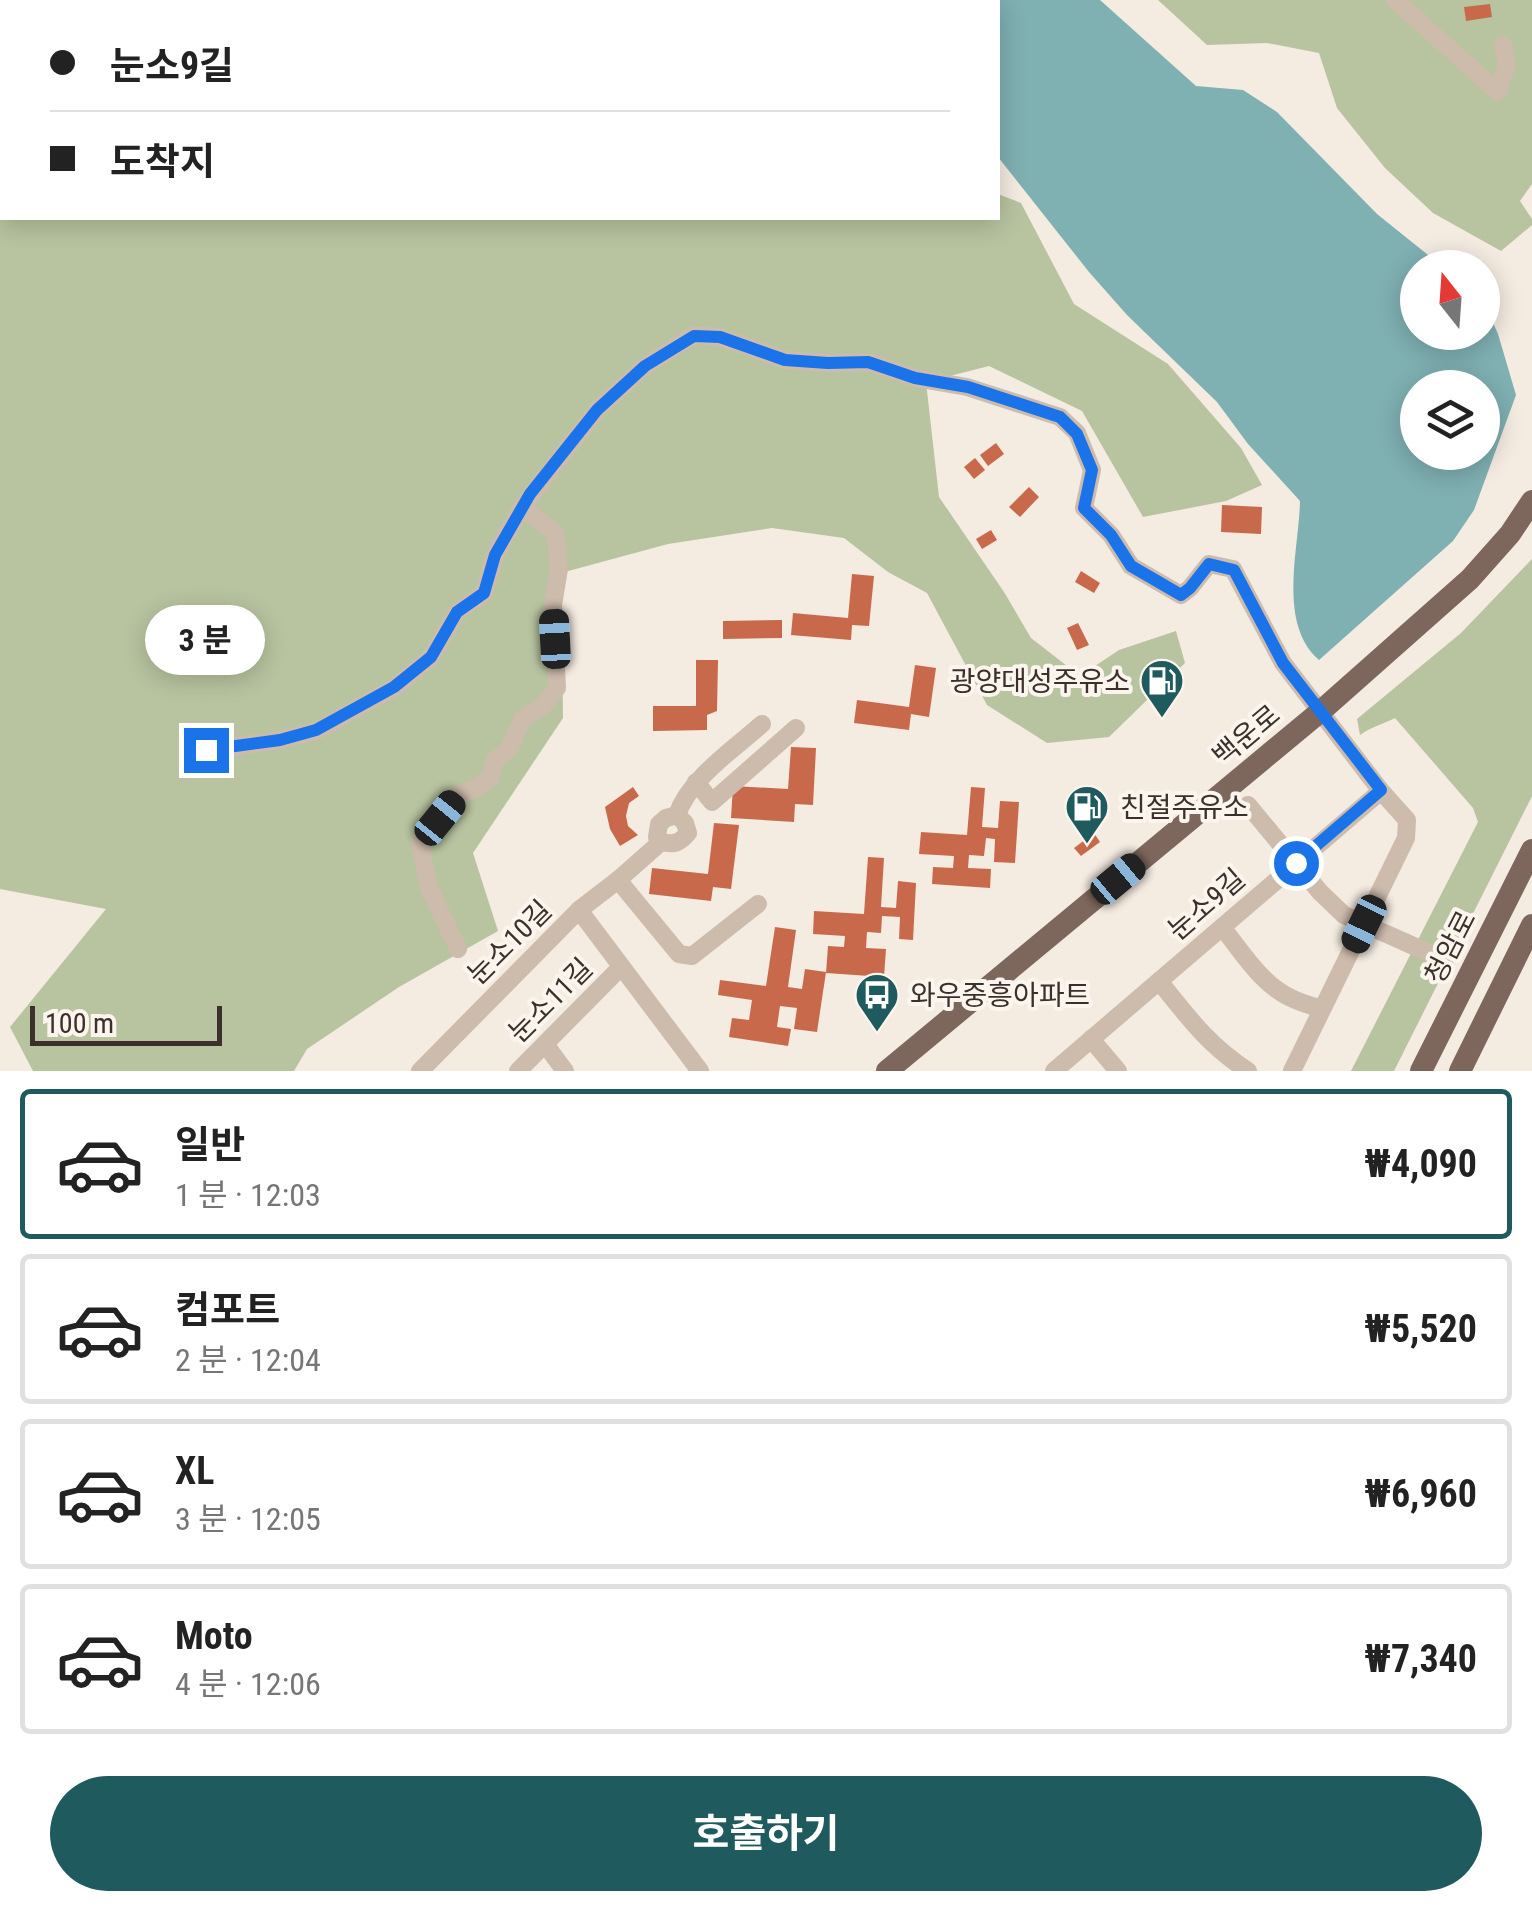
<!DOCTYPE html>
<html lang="ko">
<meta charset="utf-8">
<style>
:root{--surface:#fff;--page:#f6f6f6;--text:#222;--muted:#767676;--line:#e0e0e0;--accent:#1f5a5e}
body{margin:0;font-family:"Roboto Condensed","Noto Sans KR",sans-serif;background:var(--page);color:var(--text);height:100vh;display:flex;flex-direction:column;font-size:38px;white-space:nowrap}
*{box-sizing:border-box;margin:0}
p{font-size:32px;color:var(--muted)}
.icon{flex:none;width:55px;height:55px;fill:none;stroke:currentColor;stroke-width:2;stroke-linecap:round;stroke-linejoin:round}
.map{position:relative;height:1071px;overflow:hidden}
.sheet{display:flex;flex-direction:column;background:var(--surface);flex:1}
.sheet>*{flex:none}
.guide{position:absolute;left:0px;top:0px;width:1000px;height:220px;box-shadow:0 5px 25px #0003;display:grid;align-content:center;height:220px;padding:0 50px;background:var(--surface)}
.needle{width:65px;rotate:343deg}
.buttons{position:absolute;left:1400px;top:250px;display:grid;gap:20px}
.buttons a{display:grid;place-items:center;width:100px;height:100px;border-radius:50%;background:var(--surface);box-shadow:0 5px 25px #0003;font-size:50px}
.scale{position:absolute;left:30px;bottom:25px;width:192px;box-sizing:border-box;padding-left:10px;border:5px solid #3b302b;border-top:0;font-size:28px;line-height:35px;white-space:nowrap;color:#3b302b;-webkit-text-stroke:8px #fbf5ee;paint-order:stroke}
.end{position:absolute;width:45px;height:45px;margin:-22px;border:12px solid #1a73e8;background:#fff;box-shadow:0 0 0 5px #fff}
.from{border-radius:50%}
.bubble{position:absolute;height:70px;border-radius:35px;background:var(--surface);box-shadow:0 5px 25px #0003;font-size:32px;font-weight:700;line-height:70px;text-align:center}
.car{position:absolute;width:30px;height:60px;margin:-30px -15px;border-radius:12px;box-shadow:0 0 8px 2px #0007;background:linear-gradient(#222 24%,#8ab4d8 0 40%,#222 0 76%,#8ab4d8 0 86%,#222 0)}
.guide b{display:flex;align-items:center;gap:35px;height:95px;font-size:38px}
.guide b+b{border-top:2px solid var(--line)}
.guide i{width:25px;height:25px;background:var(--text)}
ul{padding:18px 0 0;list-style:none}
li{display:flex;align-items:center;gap:30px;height:150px;margin:0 20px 15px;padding:0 30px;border:5px solid var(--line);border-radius:10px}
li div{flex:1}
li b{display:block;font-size:38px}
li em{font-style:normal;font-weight:700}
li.active{border-color:var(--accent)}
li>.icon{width:90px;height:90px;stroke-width:1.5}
.action{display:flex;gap:20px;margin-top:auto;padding:20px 50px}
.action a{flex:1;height:115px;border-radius:60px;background:var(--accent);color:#fff;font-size:40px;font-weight:700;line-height:115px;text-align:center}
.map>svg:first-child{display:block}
.green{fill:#b8c4a0}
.water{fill:#7fb0b2;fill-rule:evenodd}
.building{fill:#c8694b}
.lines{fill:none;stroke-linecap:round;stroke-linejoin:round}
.minor{stroke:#cdbbac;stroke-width:18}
.major{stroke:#7d675c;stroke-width:22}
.route{stroke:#1a73e8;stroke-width:12}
.labels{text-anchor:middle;stroke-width:8;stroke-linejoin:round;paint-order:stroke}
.poi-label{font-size:28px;fill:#3b302b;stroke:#fbf5ee;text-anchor:start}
.street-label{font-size:28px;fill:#3b302b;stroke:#fbf5ee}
</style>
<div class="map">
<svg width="1532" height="1071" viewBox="0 0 1532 1071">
<rect width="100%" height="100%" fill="#f4ebe1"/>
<g class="green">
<polygon points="0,0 61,0 59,2 2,2 2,218 998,218 998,194 1021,203 1074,304 1168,364 1241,448 1262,485 1226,501 1143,517 1082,411 989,366 926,382 939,497 1004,592 1031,638 1080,676 1119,650 1176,631 1185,663 1109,737 1047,743 987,705 927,593 888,572 844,538 772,528 668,544 561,573 563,718 473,853 498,931 399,987 307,1049 294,1071 33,1071 10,1027 106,909 0,889"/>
<polygon points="478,0 841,0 840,2 465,2"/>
<polygon points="1158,0 1532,0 1532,184 1520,201 1532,219 1532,225 1501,251 1433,213 1385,168 1337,108 1319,53 1267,43 1207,45"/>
<path d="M1532,559V796L1394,1071H1351L1478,822L1473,808L1395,718C1383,724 1371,727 1360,735L1357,719L1461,633Z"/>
</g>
<path class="water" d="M864,0H1100L1196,86L1243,90L1277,112L1377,214L1443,267L1418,268V332H1482L1483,300L1498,334L1516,395L1474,510L1453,541L1319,660C1277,623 1299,550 1300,501L1248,444L1217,402L1127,315L1089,272L998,157V2H863ZM1418,388H1482V452H1418Z"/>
<g class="building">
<polygon points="1490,4 1492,17 1466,21 1464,7"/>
<polygon points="996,443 1004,454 988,466 980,455"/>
<polygon points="975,458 985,470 974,479 964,467"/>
<polygon points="1029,487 1039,497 1020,517 1009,507"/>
<polygon points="1222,505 1262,507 1261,534 1221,532"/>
<polygon points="991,530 997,540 982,549 976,539"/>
<polygon points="1081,571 1100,583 1094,593 1075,582"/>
<polygon points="852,574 874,576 869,626 852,625 851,640 791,635 793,613 848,618"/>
<polygon points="782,620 782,638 723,639 723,621"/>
<polygon points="1078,623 1089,645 1077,650 1067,628"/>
<polygon points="696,660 718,660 717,711 707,715 707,730 653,731 653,706 696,706"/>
<polygon points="915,665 936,668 929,717 911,714 909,730 854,723 857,700 909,707"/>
<polygon points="791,747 816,748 813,805 795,804 794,822 731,818 733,786 788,789"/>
<polygon points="633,787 639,796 629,803 626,816 628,826 638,835 620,846 610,829 605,807"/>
<polygon points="971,787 985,788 982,827 998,828 1000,801 1019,802 1015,863 994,862 995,839 986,838 984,856 969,855 968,868 991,869 990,888 932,884 933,867 953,868 954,856 919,854 921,832 967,835"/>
<polygon points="714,823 739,825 731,889 713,887 711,901 649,894 652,868 708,874"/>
<polygon points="1094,833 1100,842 1081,856 1074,848"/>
<polygon points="868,857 884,858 881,907 896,908 898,881 916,883 913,940 899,939 900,917 882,916 881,933 867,932 866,948 886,949 884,977 826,973 828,946 844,947 845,936 813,934 814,911 864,914"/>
<polygon points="775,927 796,930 788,987 802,989 805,969 826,972 817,1032 794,1029 797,1008 780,1006 777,1027 791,1029 788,1046 729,1037 732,1018 749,1020 752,1000 718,995 720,980 766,986"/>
</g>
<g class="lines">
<g class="minor">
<polyline points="1395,0 1498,92 1507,65 1503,45"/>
<polyline points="206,751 279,740 316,731 395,687 431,657 457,612 484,593 495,555 522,507"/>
<polyline points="696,782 712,802 796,728"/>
<polyline points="1248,805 1320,892 1344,915 1445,960"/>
<path d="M677,815C689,779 734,749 762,724"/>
<polyline points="618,880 679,954 692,956 758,904"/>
<polyline points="579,910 700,1071"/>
<path d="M1222,927C1242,952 1261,984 1291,998C1301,1003 1312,1006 1322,1009"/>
<polyline points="458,949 428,885 420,841 459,795 476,788 491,777 494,761 509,749 523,718 543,706 557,688 553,605 559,569 555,533 522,507 597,410 645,366 694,335 720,337 785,360 828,363 869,362 915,378 967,387 1060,417 1077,433 1092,470 1084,508 1111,535 1131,566 1181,595 1190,588 1209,564 1233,569 1283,663 1381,791 1407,820 1406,838 1292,1071"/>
<path d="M1159,981C1188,1017 1208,1045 1248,1071"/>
<polyline points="1091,1039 1118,1071"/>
<polyline points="545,1044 565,1071"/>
<path d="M420,1071L579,910L618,880L661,842C674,845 680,843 688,833L685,823L677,815L666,818L659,824L657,837L661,842"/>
<polyline points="518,1071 621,967"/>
<polyline points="1054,1071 1381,791"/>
</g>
<g class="major">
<polyline points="887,1071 1321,711 1470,579 1510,534 1532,501"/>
<polyline points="1421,1071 1532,850"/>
<polyline points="1460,1071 1532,925"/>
</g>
</g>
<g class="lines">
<polyline class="route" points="206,750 280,740 316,730 394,687 431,657 457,612 484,593 495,555 530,494 597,410 645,366 694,336 720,337 785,360 828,363 868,362 915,378 968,387 1060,417 1077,434 1092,470 1084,508 1111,535 1131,566 1181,595 1190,588 1209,564 1234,570 1283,663 1381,790 1296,863"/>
</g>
<defs>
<symbol id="fuel-pin" viewBox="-11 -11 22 30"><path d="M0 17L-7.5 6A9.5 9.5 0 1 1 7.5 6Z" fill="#1f5a5e" stroke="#fbf5ee"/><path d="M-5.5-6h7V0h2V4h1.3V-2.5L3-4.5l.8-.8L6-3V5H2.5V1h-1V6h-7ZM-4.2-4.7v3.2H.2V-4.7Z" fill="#fff"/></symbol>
<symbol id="bus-pin" viewBox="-11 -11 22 30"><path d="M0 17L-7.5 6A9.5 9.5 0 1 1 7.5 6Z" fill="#1f5a5e" stroke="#fbf5ee"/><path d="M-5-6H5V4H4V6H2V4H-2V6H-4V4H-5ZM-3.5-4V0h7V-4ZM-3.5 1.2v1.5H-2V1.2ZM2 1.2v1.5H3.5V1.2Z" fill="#fff"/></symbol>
</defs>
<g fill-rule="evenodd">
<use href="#fuel-pin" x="1137" y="656" width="50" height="68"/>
<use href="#fuel-pin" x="1062" y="782" width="50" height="68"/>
<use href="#bus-pin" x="852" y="970" width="50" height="68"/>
</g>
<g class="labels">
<g class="poi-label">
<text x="1130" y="691" text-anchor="end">광양대성주유소</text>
<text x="1120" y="817">친절주유소</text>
<text x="910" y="1005">와우중흥아파트</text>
</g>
<g class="street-label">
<text transform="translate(1246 735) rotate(-40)" y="10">백운로</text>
<text transform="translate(1206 904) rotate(-41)" y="10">눈소9길</text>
<text transform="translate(509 942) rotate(-45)" y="10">눈소10길</text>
<text transform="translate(1450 947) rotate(-63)" y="10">청암로</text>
<text transform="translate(550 1000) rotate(-45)" y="10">눈소11길</text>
</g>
</g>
</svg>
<div class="buttons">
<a><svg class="needle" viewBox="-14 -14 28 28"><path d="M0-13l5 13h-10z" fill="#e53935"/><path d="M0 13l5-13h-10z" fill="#767676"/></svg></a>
<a><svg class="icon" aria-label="layers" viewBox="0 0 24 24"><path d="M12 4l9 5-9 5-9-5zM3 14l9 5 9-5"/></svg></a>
</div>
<div class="scale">100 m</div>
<i class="end from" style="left:1296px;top:863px"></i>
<i class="end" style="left:206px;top:750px"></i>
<div class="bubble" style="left:145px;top:605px;width:120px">3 분</div>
<i class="car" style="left:555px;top:639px;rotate:357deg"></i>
<i class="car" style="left:440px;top:818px;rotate:39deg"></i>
<i class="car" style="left:1118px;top:879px;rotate:50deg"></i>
<i class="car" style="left:1364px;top:924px;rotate:206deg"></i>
<div class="guide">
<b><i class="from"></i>눈소9길</b>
<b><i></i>도착지</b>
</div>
</div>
<section class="sheet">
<ul>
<li class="active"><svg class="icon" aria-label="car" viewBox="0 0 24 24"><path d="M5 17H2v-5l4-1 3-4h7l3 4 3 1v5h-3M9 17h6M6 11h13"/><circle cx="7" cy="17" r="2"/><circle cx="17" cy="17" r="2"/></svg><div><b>일반</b><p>1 분 · 12:03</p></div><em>₩4,090</em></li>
<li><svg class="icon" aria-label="car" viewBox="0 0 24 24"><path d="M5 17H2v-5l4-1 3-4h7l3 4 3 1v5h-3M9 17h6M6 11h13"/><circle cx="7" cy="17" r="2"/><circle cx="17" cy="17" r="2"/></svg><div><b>컴포트</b><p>2 분 · 12:04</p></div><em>₩5,520</em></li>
<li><svg class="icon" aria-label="car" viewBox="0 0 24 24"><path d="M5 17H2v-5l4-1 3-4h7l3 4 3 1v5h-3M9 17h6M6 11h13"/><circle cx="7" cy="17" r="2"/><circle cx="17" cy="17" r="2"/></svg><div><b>XL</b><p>3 분 · 12:05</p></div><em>₩6,960</em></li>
<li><svg class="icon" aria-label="car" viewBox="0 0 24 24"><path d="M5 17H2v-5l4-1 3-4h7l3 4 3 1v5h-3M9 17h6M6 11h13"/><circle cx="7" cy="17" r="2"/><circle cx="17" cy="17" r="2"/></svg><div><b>Moto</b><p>4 분 · 12:06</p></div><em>₩7,340</em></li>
</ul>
<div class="action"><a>호출하기</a></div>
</section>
